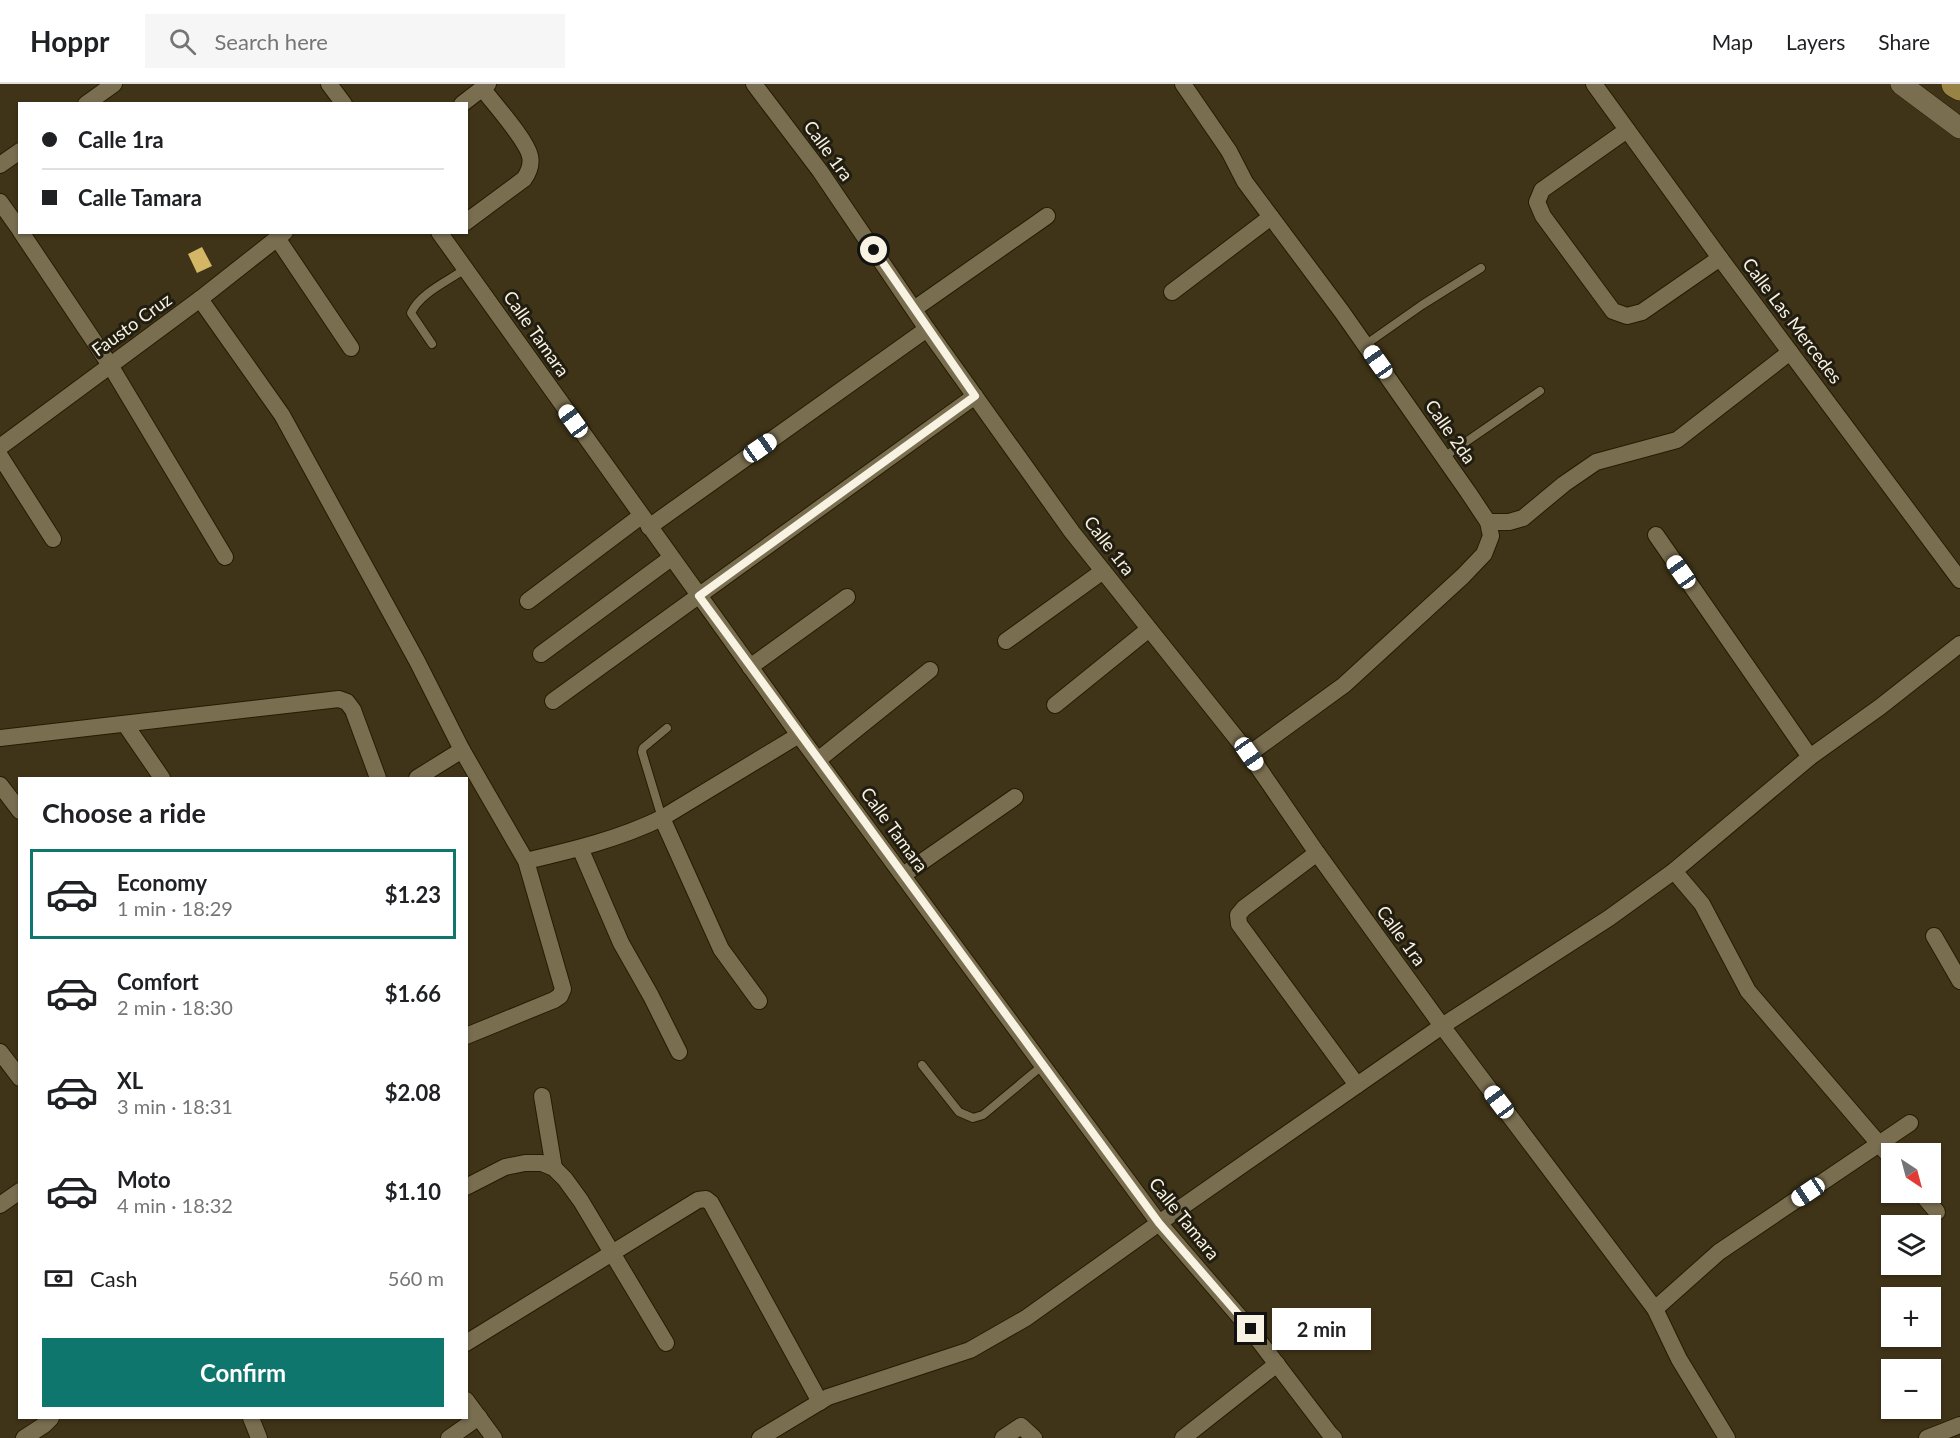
<!DOCTYPE html>
<meta charset="utf-8">
<style>
:root{--surface:#fff;--page:#f6f6f6;--text:#202124;--muted:#757577;--line:#e0e0e0;--accent:#0f766e}
body{margin:0;font-family:Lato,sans-serif;background:var(--page);color:var(--text);height:100vh;display:flex;flex-direction:column;font-size:22px;white-space:nowrap}
*{box-sizing:border-box;margin:0}
p{font-size:20px;color:var(--muted)}
.icon{flex:none;width:33px;height:33px;fill:none;stroke:currentColor;stroke-width:2;stroke-linecap:round;stroke-linejoin:round}
.map{position:relative;flex:1;overflow:hidden}
.panel{position:absolute;left:18px;top:693px;width:450px;height:642px;display:flex;flex-direction:column;background:var(--surface);border-radius:0px;box-shadow:0 2px 4px #0004}
.panel>*{flex:none}
.guide{position:absolute;left:18px;top:18px;width:450px;height:132px;border-radius:0px;box-shadow:0 2px 4px #0004;display:grid;align-content:center;height:132px;padding:0 24px;background:var(--surface)}
.needle{width:39px;rotate:144deg}
.fabs{position:absolute;left:1881px;top:1059px;display:grid;gap:12px}
.fabs a{display:grid;place-items:center;width:60px;height:60px;border-radius:0px;background:var(--surface);box-shadow:0 2px 4px #0004;font-size:30px}
.end{position:absolute;width:27px;height:27px;margin:-14px;border:8px solid #f8f2e2;background:#111;box-shadow:0 0 0 3px #111}
.from{border-radius:50%}
.bubble{position:absolute;height:42px;border-radius:0px;background:var(--surface);box-shadow:0 2px 4px #0004;font-size:20px;font-weight:700;line-height:42px;text-align:center}
.car{position:absolute;width:18px;height:36px;margin:-18px -9px;border-radius:8px;box-shadow:0 0 4px 2px #0007;background:linear-gradient(#fff 24%,#345 0 40%,#fff 0 76%,#345 0 86%,#fff 0)}
.guide b{display:flex;align-items:center;gap:21px;height:57px;font-size:22px}
.guide b+b{border-top:2px solid var(--line)}
.guide i{width:15px;height:15px;background:var(--text)}
ul{padding:0;list-style:none}
li{display:flex;align-items:center;gap:18px;height:90px;margin:0 12px 9px;padding:0 12px;border:3px solid transparent;border-radius:0px}
li div{flex:1}
li b{display:block;font-size:22px}
li em{font-style:normal;font-weight:700}
li.current{border-color:var(--accent)}
li>.icon{width:54px;height:54px;stroke-width:1.5}
h2{padding:0 24px;font-size:27px;line-height:72px}
.pay{display:flex;align-items:center;gap:15px;height:66px;padding:0 24px;font-size:22px}
.pay p{margin-inline-start:auto}
.cta{display:flex;gap:12px;margin-top:auto;padding:12px 24px}
.cta a{flex:1;height:69px;border-radius:0px;background:var(--accent);color:#fff;font-size:24px;font-weight:700;line-height:69px;text-align:center}
header{display:flex;align-items:center;gap:36px;box-sizing:border-box;height:84px;padding:0 30px;background:var(--surface);border-bottom:2px solid var(--line)}
header strong{font-size:28px}
nav{display:flex;gap:33px;margin-inline-start:auto;font-size:21px}
.search{width:420px;height:54px;background:var(--page);display:flex;align-items:center;gap:15px;box-sizing:border-box;padding:0 21px;border-radius:0px;color:var(--muted);font-size:22px}
.map>svg:first-child{display:block}
.building{fill:#d3b666}
.lines{fill:none;stroke-linecap:round;stroke-linejoin:round}
.service-casing{stroke:#251c01;stroke-width:10}
.minor-casing{stroke:#251c01;stroke-width:18}
.tertiary-casing{stroke:#251c01;stroke-width:22}
.primary-casing{stroke:#251c01;stroke-width:28}
.service{stroke:#796e50;stroke-width:8}
.minor{stroke:#796e50;stroke-width:16}
.tertiary{stroke:#796e50;stroke-width:21}
.primary{stroke:#988244;stroke-width:27}
.route{stroke:#f8f2e2;stroke-width:8}
.labels{text-anchor:middle;stroke-width:6;stroke-linejoin:round;paint-order:stroke}
.street-label{font-size:18px;fill:#f8f2e2;stroke:#211d10}
</style>
<header>
<strong>Hoppr</strong>
<div class="search"><svg class="icon" aria-label="search" viewBox="0 0 24 24"><circle cx="10" cy="10" r="6"/><path d="M15 15l6 6"/></svg>Search here</div>
<nav><a>Map</a><a>Layers</a><a>Share</a></nav>
</header>
<div class="map">
<svg width="1960" height="1354" viewBox="0 0 1960 1354">
<rect width="100%" height="100%" fill="#3f3418"/>
<polygon class="building" points="202,163 212,182 197,189 188,170"/>
<g class="lines">
<defs>
<g id="service">
<path d="M432,260L411,229C420,209 448,197 465,185"/>
<polyline points="1365,261 1422,221 1481,184"/>
<polyline points="1444,373 1540,307"/>
<polyline points="662,734 642,668 643,664 667,644"/>
<polyline points="922,981 959,1028 973,1034 983,1031 1043,981"/>
</g>
<g id="minor">
<polyline points="329,0 344,20"/>
<polyline points="754,0 820,87 927,245 1072,448 1249,670 1317,769 1442,942 1655,1225 1679,1275 1727,1354"/>
<polyline points="1183,0 1229,67 1245,98 1342,228 1468,408 1488,438 1491,452 1484,470 1463,492 1344,601 1249,670"/>
<polyline points="1594,0 1720,174 1960,496"/>
<polyline points="86,20 114,0"/>
<polyline points="462,20 488,0"/>
<polyline points="1627,46 1542,106 1537,118 1543,132 1613,227 1627,232 1642,228 1720,174"/>
<polyline points="0,81 20,67"/>
<polyline points="0,118 20,146"/>
<path d="M466,138L524,95C529,88 532,81 530,72C526,55 494,20 482,4"/>
<polyline points="21,148 110,281 225,473"/>
<polyline points="439,148 799,651 1159,1139 1250,1245 1330,1350 1334,1354"/>
<polyline points="277,154 351,264"/>
<polyline points="1172,208 1271,133"/>
<polyline points="200,215 282,331 417,577 462,666 526,777 563,905 560,912 554,916 466,952"/>
<polyline points="914,225 1047,132"/>
<polyline points="0,363 200,215 285,148"/>
<polyline points="0,372 53,455"/>
<polyline points="1488,438 1509,438 1523,434 1564,400 1596,378 1677,356 1790,268"/>
<polyline points="649,443 927,245"/>
<polyline points="1656,451 1810,673"/>
<polyline points="528,517 641,432"/>
<polyline points="1006,557 1103,487"/>
<polyline points="541,570 671,474"/>
<polyline points="750,583 847,513"/>
<polyline points="553,617 975,312"/>
<polyline points="1055,621 1149,545"/>
<polyline points="125,640 162,694"/>
<polyline points="0,654 339,615 347,618 353,626 378,694"/>
<polyline points="818,676 930,586"/>
<polyline points="417,694 462,666"/>
<polyline points="0,701 20,727"/>
<polyline points="662,734 721,865 759,917"/>
<polyline points="580,764 621,859 651,912 679,968"/>
<polyline points="1317,769 1244,824 1238,831 1239,840 1357,1001"/>
<path d="M526,777C573,766 619,755 662,734L799,651"/>
<polyline points="1674,787 1702,820 1748,907 1892,1075"/>
<polyline points="903,791 1015,713"/>
<polyline points="1934,852 1960,897"/>
<polyline points="0,968 20,994"/>
<polyline points="542,1012 554,1084"/>
<polyline points="466,1103 505,1083 525,1079 542,1079 554,1084 565,1095 581,1117 666,1259"/>
<polyline points="1920,1108 1937,1128"/>
<polyline points="0,1121 20,1107"/>
<polyline points="1655,1225 1719,1168 1910,1039"/>
<polyline points="466,1259 698,1116 706,1115 711,1119 820,1318"/>
<polyline points="466,1316 494,1354"/>
<polyline points="251,1334 259,1354"/>
<polyline points="24,1354 44,1341 51,1334"/>
<polyline points="449,1354 479,1333"/>
<polyline points="760,1354 828,1313 970,1266 1026,1234 1159,1139 1442,942 1609,834 1674,787 1810,673 1880,623 1960,560"/>
<polyline points="1003,1354 1021,1342 1034,1354"/>
<polyline points="1183,1354 1277,1280"/>
<polyline points="1927,1354 1960,1341"/>
</g>
<polyline id="tertiary" points="1901,0 1960,44"/>
<polyline id="primary" points="1955,0 1960,3"/>
</defs>
<use href="#service" class="service-casing"/>
<use href="#minor" class="minor-casing"/>
<use href="#tertiary" class="tertiary-casing"/>
<use href="#primary" class="primary-casing"/>
<use href="#service" class="service"/>
<use href="#minor" class="minor"/>
<use href="#tertiary" class="tertiary"/>
<use href="#primary" class="primary"/>
</g>
<g class="lines">
<polyline class="route" points="874,166 975,312 699,512 1159,1139 1251,1245"/>
</g>
<g class="labels">
<g class="street-label">
<text transform="translate(828 67) rotate(54)" y="6">Calle 1ra</text>
<text transform="translate(1792 237) rotate(53)" y="6">Calle Las Mercedes</text>
<text transform="translate(132 241) rotate(-36)" y="6">Fausto Cruz</text>
<text transform="translate(536 250) rotate(55)" y="6">Calle Tamara</text>
<text transform="translate(1450 348) rotate(55)" y="6">Calle 2da</text>
<text transform="translate(1109 462) rotate(52)" y="6">Calle 1ra</text>
<text transform="translate(894 746) rotate(54)" y="6">Calle Tamara</text>
<text transform="translate(1401 852) rotate(54)" y="6">Calle 1ra</text>
<text transform="translate(1184 1135) rotate(51)" y="6">Calle Tamara</text>
</g>
</g>
</svg>
<div class="fabs">
<a><svg class="needle" viewBox="-14 -14 28 28"><path d="M0-13l5 13h-10z" fill="#e53935"/><path d="M0 13l5-13h-10z" fill="#757577"/></svg></a>
<a><svg class="icon" aria-label="layers" viewBox="0 0 24 24"><path d="M12 4l9 5-9 5-9-5zM3 14l9 5 9-5"/></svg></a>
<a>+</a>
<a>−</a>
</div>
<i class="end from" style="left:874px;top:166px"></i>
<i class="end" style="left:1251px;top:1245px"></i>
<div class="bubble" style="left:1272px;top:1224px;width:99px">2 min</div>
<i class="car" style="left:1378px;top:278px;rotate:325deg"></i>
<i class="car" style="left:573px;top:337px;rotate:324deg"></i>
<i class="car" style="left:760px;top:364px;rotate:55deg"></i>
<i class="car" style="left:1681px;top:488px;rotate:325deg"></i>
<i class="car" style="left:1249px;top:670px;rotate:145deg"></i>
<i class="car" style="left:1499px;top:1018px;rotate:323deg"></i>
<i class="car" style="left:1808px;top:1108px;rotate:236deg"></i>
<div class="guide">
<b><i class="from"></i>Calle 1ra</b>
<b><i></i>Calle Tamara</b>
</div>
<section class="panel">
<h2>Choose a ride</h2>
<ul>
<li class="current"><svg class="icon" aria-label="car" viewBox="0 0 24 24"><path d="M5 17H2v-5l4-1 3-4h7l3 4 3 1v5h-3M9 17h6M6 11h13"/><circle cx="7" cy="17" r="2"/><circle cx="17" cy="17" r="2"/></svg><div><b>Economy</b><p>1 min · 18:29</p></div><em>$1.23</em></li>
<li><svg class="icon" aria-label="car" viewBox="0 0 24 24"><path d="M5 17H2v-5l4-1 3-4h7l3 4 3 1v5h-3M9 17h6M6 11h13"/><circle cx="7" cy="17" r="2"/><circle cx="17" cy="17" r="2"/></svg><div><b>Comfort</b><p>2 min · 18:30</p></div><em>$1.66</em></li>
<li><svg class="icon" aria-label="car" viewBox="0 0 24 24"><path d="M5 17H2v-5l4-1 3-4h7l3 4 3 1v5h-3M9 17h6M6 11h13"/><circle cx="7" cy="17" r="2"/><circle cx="17" cy="17" r="2"/></svg><div><b>XL</b><p>3 min · 18:31</p></div><em>$2.08</em></li>
<li><svg class="icon" aria-label="car" viewBox="0 0 24 24"><path d="M5 17H2v-5l4-1 3-4h7l3 4 3 1v5h-3M9 17h6M6 11h13"/><circle cx="7" cy="17" r="2"/><circle cx="17" cy="17" r="2"/></svg><div><b>Moto</b><p>4 min · 18:32</p></div><em>$1.10</em></li>
</ul>
<div class="pay"><svg class="icon" aria-label="cash" viewBox="0 0 24 24"><path d="M3 7h18v10H3z"/><circle cx="12" cy="12" r="2"/></svg>Cash<p>560 m</p></div>
<div class="cta"><a>Confirm</a></div>
</section>
</div>
